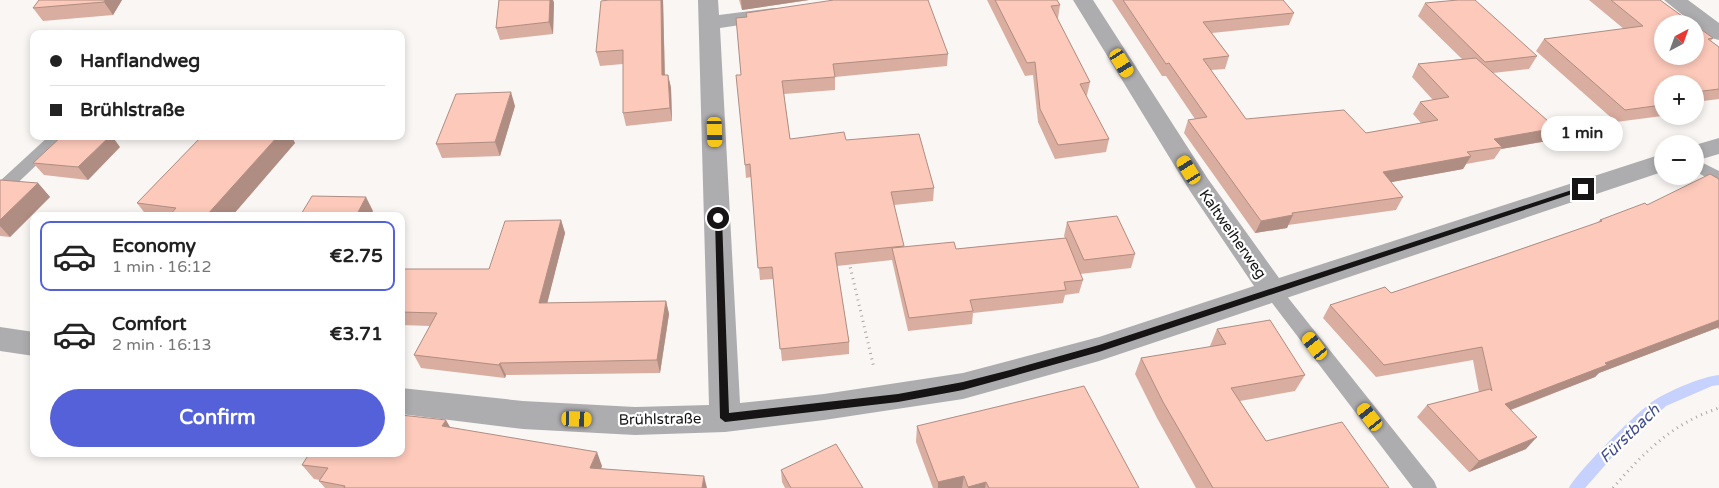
<!DOCTYPE html>
<meta charset="utf-8">
<style>
:root{--surface:#fff;--page:#f6f6f6;--text:#222;--muted:#767676;--line:#e0e0e0;--accent:#5461d8}
body{margin:0;font-family:"Varela Round",sans-serif;background:var(--page);color:var(--text);height:100vh;display:flex;flex-direction:column;font-size:19px;white-space:nowrap}
*{box-sizing:border-box;margin:0}
p{font-size:16px;color:var(--muted)}
.icon{flex:none;width:28px;height:28px;fill:none;stroke:currentColor;stroke-width:2;stroke-linecap:round;stroke-linejoin:round}
.map{position:relative;flex:1;overflow:hidden}
.sheet{position:absolute;left:30px;top:212px;width:375px;height:245px;display:flex;flex-direction:column;background:var(--surface);border-radius:10px;box-shadow:0 2px 8px #0003}
.sheet>*{flex:none}
.banner{position:absolute;left:30px;top:30px;width:375px;height:110px;border-radius:10px;box-shadow:0 2px 8px #0003;display:grid;align-content:center;height:110px;padding:0 20px;background:var(--surface)}
.needle{width:32px;rotate:41deg}
.buttons{position:absolute;left:1654px;top:15px;display:grid;gap:10px}
.buttons a{display:grid;place-items:center;width:50px;height:50px;border-radius:50%;background:var(--surface);box-shadow:0 2px 8px #0003;font-size:25px}
.end{position:absolute;width:22px;height:22px;margin:-11px;border:6px solid #161414;background:#fff;box-shadow:0 0 0 2px #fff}
.from{border-radius:50%}
.bubble{position:absolute;height:35px;border-radius:18px;background:var(--surface);box-shadow:0 2px 8px #0003;font-size:16px;font-weight:800;line-height:35px;text-align:center}
.car{position:absolute;width:15px;height:30px;margin:-15px -8px;border-radius:6px;box-shadow:0 0 4px 1px #0007;background:linear-gradient(#f5c518 24%,#345 0 40%,#f5c518 0 76%,#345 0 86%,#f5c518 0)}
.banner b{display:flex;align-items:center;gap:18px;height:48px;font-size:19px}
.banner b+b{border-top:1px solid var(--line)}
.banner i{width:12px;height:12px;background:var(--text)}
ul{padding:9px 0 0;list-style:none}
li{display:flex;align-items:center;gap:15px;height:70px;margin:0 10px 8px;padding:0 10px;border:2px solid transparent;border-radius:10px}
li div{flex:1}
li b{display:block;font-size:19px}
li em{font-style:normal;font-weight:800}
li.current{border-color:var(--accent)}
li>.icon{width:45px;height:45px;stroke-width:1.5}
.action{display:flex;gap:10px;margin-top:auto;padding:10px 20px}
.action a{flex:1;height:58px;border-radius:30px;background:var(--accent);color:#fff;font-size:20px;font-weight:800;line-height:58px;text-align:center}
.map>svg:first-child{display:block}
.lines{fill:none;stroke-linecap:round;stroke-linejoin:round}
.stream{fill:#c6d1fd;fill-rule:evenodd}
.path{stroke:#aaa6a5;stroke-width:3;stroke-dasharray:1 4.5;stroke-linecap:butt}
.service{fill:#adadaf;fill-rule:evenodd}
.minor{fill:#adadaf;fill-rule:evenodd}
.wall{fill:#d9ada0}
.shaded-wall{fill:#b08d82}
.building{fill:#fcc9ba;stroke:#b08d82}
.route{fill:#161414}
.labels{text-anchor:middle;stroke-width:4.5;stroke-linejoin:round;paint-order:stroke}
.street-label{font-size:15px;fill:#161414;stroke:#fff}
.water-label{font-size:16px;font-style:italic;fill:#414c8e;stroke:#fff}
</style>
<div class="map">
<svg width="1719" height="488" viewBox="0 0 1719 488">
<rect width="100%" height="100%" fill="#faf6f4"/>
<g class="lines">
<path class="stream" d="M1719,375V385L1712,386L1666,406L1622,446L1585,488H1569C1577,472 1642,406 1658,398C1674,389 1701,377 1719,375Z"/>
<g class="path">
<polyline points="849,262 874,368"/>
<path d="M1613,488C1644,452 1673,423 1719,408"/>
</g>
<g class="service">
<polygon points="49,136 67,136 6,194 0,196 0,181"/>
<polygon points="1695,159 1719,171 1719,185 1695,171"/>
<polygon points="1272,283 1278,285 1434,481 1437,488 1413,488 1266,295 1263,290 1266,285"/>
</g>
<g class="minor">
<polygon points="698,0 718,0 719,15 774,8 782,9 785,14 782,19 774,20 720,28 740,403 824,394 963,373 1099,337 1254,286 1190,191 1073,0 1093,0 1208,179 1279,278 1662,154 1662,172 1099,361 963,399 824,420 725,432 635,435 523,429 401,414 401,388 523,401 635,407 709,405"/>
<polygon points="1664,0 1688,0 1719,23 1719,40 1711,38"/>
<polygon points="1719,138 1719,154 1695,161 1695,145"/>
<polygon points="0,327 34,332 34,356 0,351"/>
</g>
</g>
<g class="wall">
<polygon points="39,0 122,0 113,15 43,21 33,8"/>
<polygon points="499,0 553,0 554,3 553,34 500,40 496,28"/>
<polygon points="609,0 663,0 665,75 668,75 671,88 672,121 626,126 623,113 623,64 600,66 596,52"/>
<polygon points="739,0 809,0 742,10"/>
<polygon points="987,0 1057,0 1060,5 1058,18 1057,18 1090,82 1087,95 1086,96 1109,139 1106,152 1055,159 1038,122 1033,75 1025,76"/>
<polygon points="1112,0 1283,0 1294,13 1289,25 1212,33 1229,56 1225,69 1211,70 1246,119 1366,133 1421,123 1413,114 1420,102 1433,100 1412,77 1418,64 1462,59 1418,16 1425,3 1537,56 1529,69 1493,73 1556,128 1547,141 1501,149 1494,159 1466,164 1463,169 1391,182 1403,197 1396,210 1288,225 1287,228 1255,233 1184,133 1188,120 1195,119 1166,76 1162,76"/>
<polygon points="1589,0 1660,0 1713,38 1711,41 1719,47 1719,99 1695,102 1695,84 1662,84 1662,116 1616,122 1536,51 1544,39 1624,29"/>
<polygon points="746,13 948,54 947,66 835,77 835,90 784,94 790,139 846,140 934,188 933,201 894,205 904,247 956,249 1065,238 1064,236 1067,222 1135,254 1131,268 1080,274 1083,280 1079,293 1065,295 1063,303 973,313 972,324 908,331 892,260 837,266 849,342 849,354 782,361 773,279 760,280 751,177 746,178 745,165 741,75 747,17"/>
<polygon points="515,106 500,156 442,158 436,144"/>
<polygon points="202,136 291,136 295,143 232,216 147,216 137,203"/>
<polygon points="120,147 88,180 44,175 33,163"/>
<polygon points="1719,179 1719,329 1717,328 1599,373 1595,377 1511,410 1526,449 1469,472 1417,417 1427,405 1479,392 1473,360 1376,377 1323,318 1330,305 1391,293 1597,223 1600,220 1647,205"/>
<polygon points="0,180 38,183 50,197 10,237 0,236"/>
<polygon points="561,220 565,233 547,303 666,301 669,314 660,373 506,375 505,378 421,368 414,355 430,326 401,325 401,269 489,269"/>
<polygon points="1217,329 1305,375 1295,391 1240,401 1266,441 1389,488 1196,488 1157,418 1135,374 1141,358 1210,347 1210,346"/>
<polygon points="917,426 1139,488 933,488 916,442"/>
<polygon points="450,428 602,466 601,468 707,488 325,488 319,481 320,480 314,479 302,465"/>
<polygon points="781,470 863,488 785,488 782,482"/>
</g>
<g class="shaded-wall">
<polygon points="105,0 122,0 113,15 104,2"/>
<polygon points="550,0 553,0 554,3 553,34 549,22"/>
<polygon points="661,0 663,0 665,88 662,75"/>
<polygon points="741,0 809,0 742,10"/>
<polygon points="668,75 671,88 672,121 670,108"/>
<polygon points="511,92 515,106 500,156 495,142"/>
<polygon points="1556,128 1547,141 1501,149 1502,147 1494,139"/>
<polygon points="110,136 112,136 120,147 88,180 78,167"/>
<polygon points="278,136 291,136 295,143 232,216 206,216"/>
<polygon points="1471,156 1463,169 1376,185 1383,172"/>
<polygon points="38,183 50,197 10,237 0,226 0,220"/>
<polygon points="366,197 373,211 371,216 356,216"/>
<polygon points="1293,215 1287,228 1255,233 1261,221"/>
<polygon points="561,220 565,233 544,316 539,303"/>
<polygon points="666,301 669,314 660,373 657,360"/>
<polygon points="1719,320 1719,327 1717,328 1599,373 1595,377 1494,416 1505,404 1605,363"/>
<polygon points="500,363 506,375 505,378 499,365"/>
<polygon points="446,420 454,434 442,426"/>
<polygon points="1537,437 1526,449 1469,472 1479,461"/>
<polygon points="597,452 602,466 596,482 590,468"/>
<polygon points="704,476 707,488 702,488"/>
<polygon points="964,476 962,488 938,488 938,482"/>
<polygon points="986,482 985,488 968,488 968,487"/>
</g>
<g class="building">
<polygon points="39,0 105,0 104,2 33,8"/>
<polygon points="499,0 550,0 549,22 496,28"/>
<polygon points="609,0 661,0 662,75 668,75 670,108 623,113 623,50 596,52 601,1"/>
<polygon points="834,0 928,0 948,54 833,64 835,77 782,81 790,139 844,132 846,140 919,134 934,188 891,192 904,246 835,253 849,342 780,349 772,267 758,268 750,164 745,165 736,75 741,75 736,18 747,17 746,13"/>
<polygon points="995,0 1057,0 1060,5 1051,6 1090,82 1080,84 1109,139 1058,145 1040,109 1035,62 1027,63"/>
<polygon points="1123,0 1283,0 1294,13 1203,22 1229,56 1203,59 1246,119 1344,110 1366,133 1438,120 1420,102 1449,97 1418,64 1476,58 1556,128 1494,139 1502,147 1467,152 1471,156 1383,172 1403,197 1292,213 1293,215 1261,221 1188,120 1207,117 1169,63 1166,64"/>
<polygon points="1458,0 1475,0 1537,56 1485,62 1425,3"/>
<polygon points="1611,0 1660,0 1693,24 1662,24 1662,56 1695,56 1695,25 1713,38 1708,39 1719,47 1719,89 1695,92 1695,84 1662,84 1662,105 1625,110 1544,39 1643,26"/>
<polygon points="511,92 495,142 436,144 456,94"/>
<polygon points="62,136 110,136 78,167 33,163"/>
<polygon points="202,136 278,136 206,216 169,216 176,208 137,203"/>
<polygon points="1710,174 1719,179 1719,320 1605,363 1607,365 1505,404 1537,437 1479,461 1427,405 1490,389 1492,391 1482,347 1384,365 1330,305 1385,287 1391,293 1501,256 1602,221 1600,220 1645,203 1647,205"/>
<polygon points="0,180 38,183 0,220"/>
<polygon points="312,196 366,197 356,216 300,216"/>
<polygon points="1117,216 1135,254 1084,260 1067,222"/>
<polygon points="561,220 539,303 666,301 657,360 500,363 499,365 414,355 437,313 401,312 401,269 489,269 505,221"/>
<polygon points="1066,238 1083,280 1064,282 1066,290 970,300 973,311 909,318 892,248 954,242 956,249"/>
<polygon points="1270,320 1305,375 1231,388 1266,441 1342,422 1389,488 1213,488 1163,402 1141,358 1226,344 1217,329"/>
<polygon points="1084,386 1139,488 989,488 986,482 968,487 964,476 938,482 917,426"/>
<polygon points="401,415 446,420 442,426 597,452 590,468 704,476 702,488 344,488 345,486 319,481 328,468 302,465 309,454 401,454"/>
<polygon points="836,444 863,488 791,488 781,470"/>
</g>
<polygon class="route" points="1581,187 1587,189 1099,352 1010,377 963,390 898,402 725,422 720,418 715,218 718,215 722,218 729,413 898,394 963,382 1010,370 1099,345"/>
<g class="labels">
<g class="street-label">
<text transform="translate(1233 234) rotate(55)" y="5">Kaltweiherweg</text>
<text transform="translate(660 419) rotate(-1)" y="5">Brühlstraße</text>
</g>
<g class="water-label">
<text transform="translate(1629 433) rotate(-44)" y="6">Fürstbach</text>
</g>
</g>
</svg>
<div class="buttons">
<a><svg class="needle" viewBox="-14 -14 28 28"><path d="M0-13l5 13h-10z" fill="#e53935"/><path d="M0 13l5-13h-10z" fill="#767676"/></svg></a>
<a>+</a>
<a>−</a>
</div>
<i class="end from" style="left:718px;top:218px"></i>
<i class="end" style="left:1583px;top:189px"></i>
<div class="bubble" style="left:1541px;top:116px;width:82px">1 min</div>
<i class="car" style="left:1122px;top:63px;rotate:148deg"></i>
<i class="car" style="left:715px;top:132px;rotate:178deg"></i>
<i class="car" style="left:1189px;top:170px;rotate:328deg"></i>
<i class="car" style="left:1315px;top:346px;rotate:323deg"></i>
<i class="car" style="left:1370px;top:417px;rotate:322deg"></i>
<i class="car" style="left:577px;top:419px;rotate:92deg"></i>
<div class="banner">
<b><i class="from"></i>Hanflandweg</b>
<b><i></i>Brühlstraße</b>
</div>
<section class="sheet">
<ul>
<li class="current"><svg class="icon" aria-label="car" viewBox="0 0 24 24"><path d="M5 17H2v-5l4-1 3-4h7l3 4 3 1v5h-3M9 17h6M6 11h13"/><circle cx="7" cy="17" r="2"/><circle cx="17" cy="17" r="2"/></svg><div><b>Economy</b><p>1 min · 16:12</p></div><em>€2.75</em></li>
<li><svg class="icon" aria-label="car" viewBox="0 0 24 24"><path d="M5 17H2v-5l4-1 3-4h7l3 4 3 1v5h-3M9 17h6M6 11h13"/><circle cx="7" cy="17" r="2"/><circle cx="17" cy="17" r="2"/></svg><div><b>Comfort</b><p>2 min · 16:13</p></div><em>€3.71</em></li>
</ul>
<div class="action"><a>Confirm</a></div>
</section>
</div>
